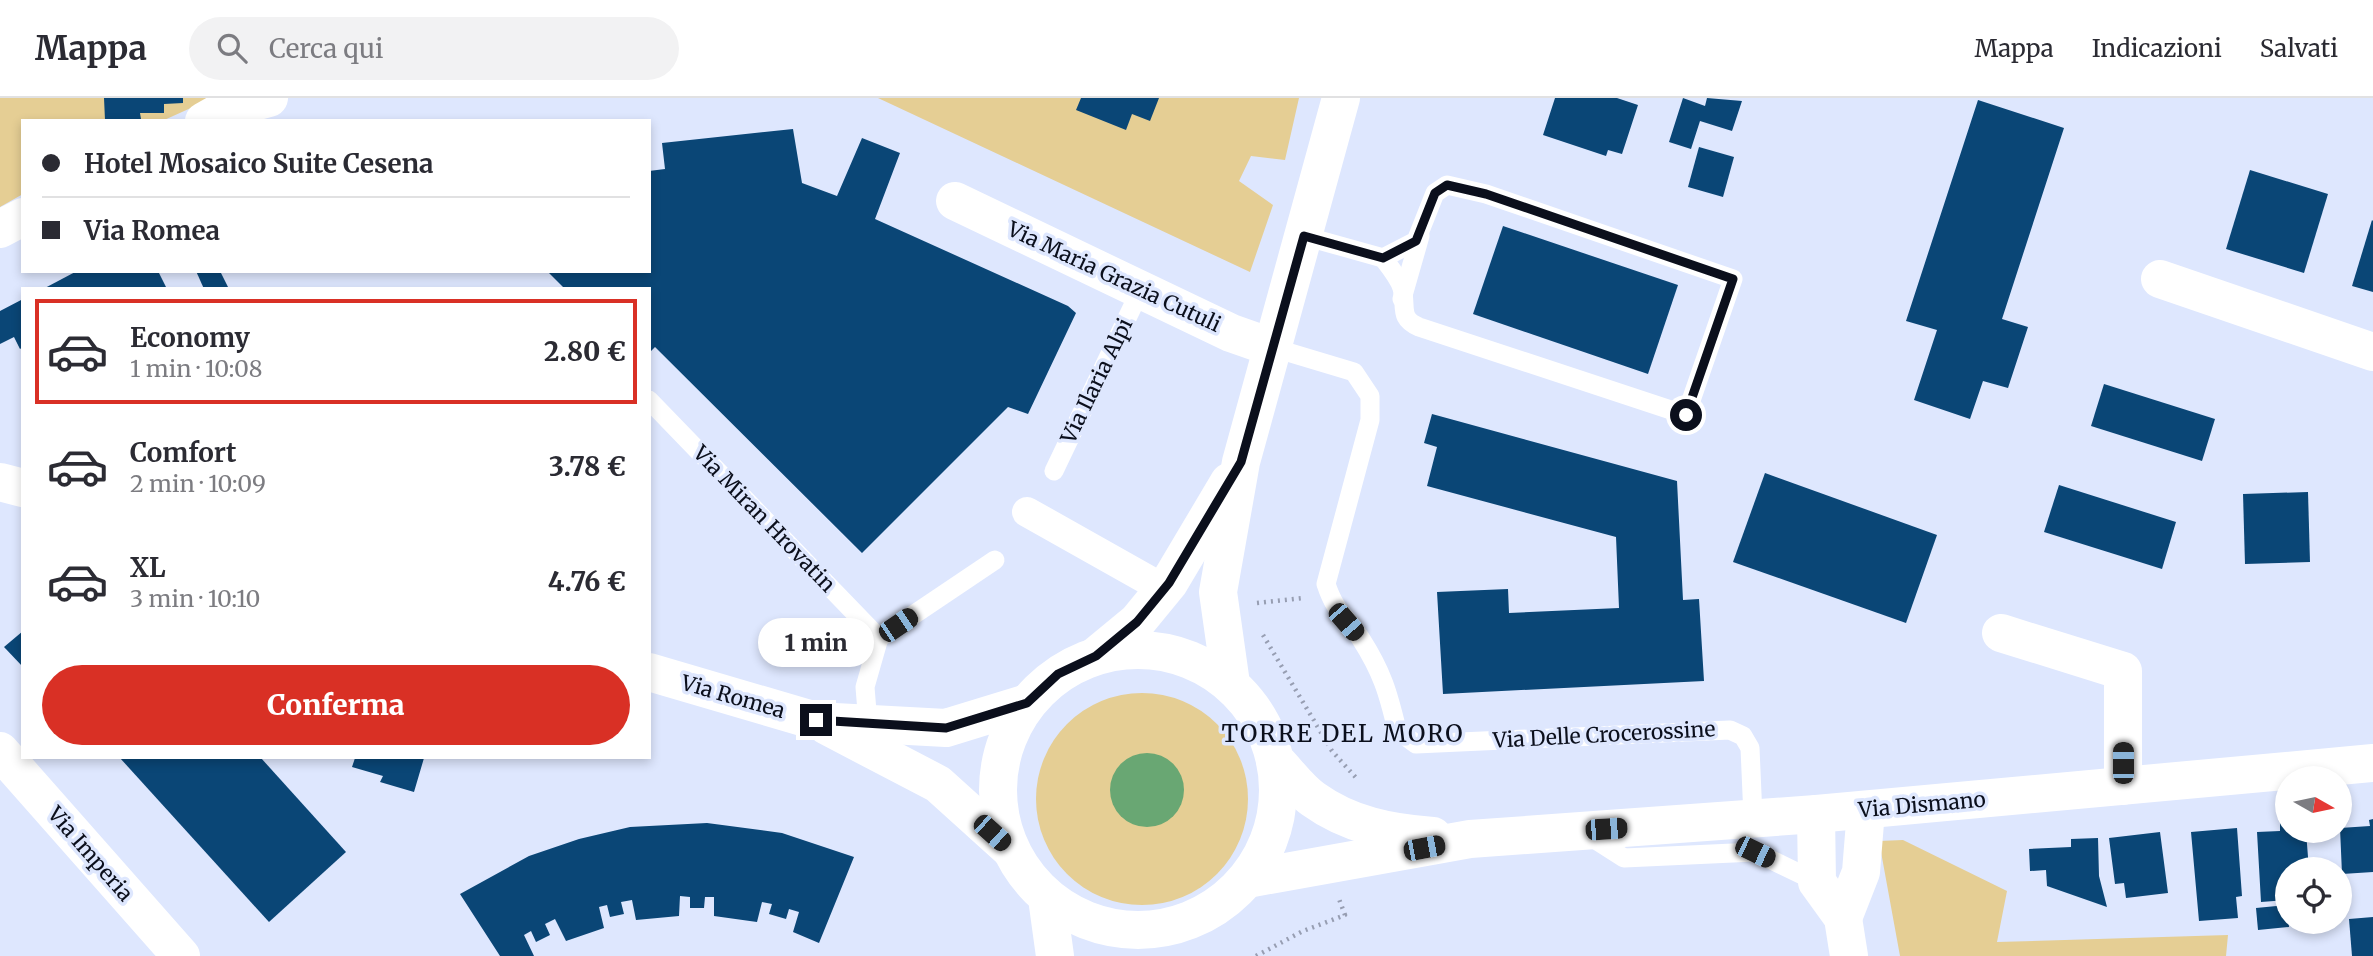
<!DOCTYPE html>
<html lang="it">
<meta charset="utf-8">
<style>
:root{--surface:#fff;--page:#f2f2f3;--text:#2b2b33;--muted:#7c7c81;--line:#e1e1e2;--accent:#d93025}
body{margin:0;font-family:Merriweather,serif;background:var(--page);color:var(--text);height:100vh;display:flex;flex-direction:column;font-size:26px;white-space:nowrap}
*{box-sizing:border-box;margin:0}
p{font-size:23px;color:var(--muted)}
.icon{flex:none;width:38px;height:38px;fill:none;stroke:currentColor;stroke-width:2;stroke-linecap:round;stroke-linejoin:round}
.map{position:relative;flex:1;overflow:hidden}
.sheet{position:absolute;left:21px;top:189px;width:630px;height:472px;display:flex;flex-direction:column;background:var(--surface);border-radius:0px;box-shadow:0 4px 10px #0003}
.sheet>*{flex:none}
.guide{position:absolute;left:21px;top:21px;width:630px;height:154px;border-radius:0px;box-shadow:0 4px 10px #0003;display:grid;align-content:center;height:154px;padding:0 21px;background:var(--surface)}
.needle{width:46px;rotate:99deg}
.fabs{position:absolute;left:2275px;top:668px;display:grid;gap:14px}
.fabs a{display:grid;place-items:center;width:77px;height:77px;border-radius:50%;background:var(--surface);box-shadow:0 4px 10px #0003;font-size:35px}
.end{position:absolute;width:32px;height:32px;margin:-16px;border:9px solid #0b0f1c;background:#fff;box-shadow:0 0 0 4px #fff}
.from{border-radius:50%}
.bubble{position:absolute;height:49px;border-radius:24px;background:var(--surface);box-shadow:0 4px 10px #0003;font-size:23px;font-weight:800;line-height:49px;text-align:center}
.car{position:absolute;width:21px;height:42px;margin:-21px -10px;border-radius:9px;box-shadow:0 0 5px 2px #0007;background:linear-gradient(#222 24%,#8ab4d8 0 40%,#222 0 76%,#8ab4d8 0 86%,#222 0)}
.guide b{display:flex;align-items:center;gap:24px;height:66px;font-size:26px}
.guide b+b{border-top:2px solid var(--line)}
.guide i{width:18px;height:18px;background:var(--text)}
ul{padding:12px 0 0;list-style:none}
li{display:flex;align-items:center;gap:21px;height:105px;margin:0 14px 10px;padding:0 7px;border:4px solid transparent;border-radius:0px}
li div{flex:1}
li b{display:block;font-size:26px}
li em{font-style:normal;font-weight:800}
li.active{border-color:var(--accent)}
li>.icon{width:63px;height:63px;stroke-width:1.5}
.button{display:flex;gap:14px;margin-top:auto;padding:14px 21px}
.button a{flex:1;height:80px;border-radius:42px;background:var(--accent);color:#fff;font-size:28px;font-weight:800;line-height:80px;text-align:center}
header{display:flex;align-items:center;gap:42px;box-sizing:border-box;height:98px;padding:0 35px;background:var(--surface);border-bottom:2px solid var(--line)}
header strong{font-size:33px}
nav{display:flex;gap:38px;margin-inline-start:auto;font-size:24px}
.search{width:490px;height:63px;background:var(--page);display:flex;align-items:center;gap:18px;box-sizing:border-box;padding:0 24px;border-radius:38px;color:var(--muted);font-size:26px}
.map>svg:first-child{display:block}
.green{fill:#e5ce94}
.water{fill:#69a773}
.building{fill:#0a4676}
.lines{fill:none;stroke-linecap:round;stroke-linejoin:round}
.path{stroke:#979eb2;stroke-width:4.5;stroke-dasharray:2 5;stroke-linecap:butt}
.service{stroke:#fff;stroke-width:19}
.pedestrian{stroke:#fff;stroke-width:30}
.minor{stroke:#fff;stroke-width:38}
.secondary{stroke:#fff;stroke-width:38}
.route{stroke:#0b0f1c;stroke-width:9}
.labels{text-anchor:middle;stroke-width:7;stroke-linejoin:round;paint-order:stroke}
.street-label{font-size:21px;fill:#0b0f1c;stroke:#dee7fe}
.quarter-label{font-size:24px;letter-spacing:2px;fill:#0b0f1c;stroke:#dee7fe}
</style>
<header>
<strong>Mappa</strong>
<div class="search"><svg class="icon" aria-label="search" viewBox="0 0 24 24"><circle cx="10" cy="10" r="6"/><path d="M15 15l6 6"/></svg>Cerca qui</div>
<nav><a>Mappa</a><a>Indicazioni</a><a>Salvati</a></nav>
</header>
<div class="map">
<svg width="2373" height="858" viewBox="0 0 2373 858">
<rect width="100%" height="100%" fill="#dee7fe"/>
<g class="green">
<polygon points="0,0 213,0 162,23 23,23 23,96 0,109"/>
<polygon points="878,0 1299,0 1285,62 1251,58 1239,83 1273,107 1250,174"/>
<circle cx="1142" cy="701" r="106"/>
<polygon points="1903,742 2007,793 1997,844 2228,837 2226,858 1900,858 1879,743"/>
</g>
<circle class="water" cx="1147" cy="692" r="37"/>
<g class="building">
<polygon points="104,0 183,0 183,5 164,6 164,15 140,15 141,21 105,22"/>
<polygon points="1081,0 1159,0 1150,23 1132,16 1126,32 1076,12"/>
<polygon points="1555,0 1617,0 1638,7 1622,56 1608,52 1606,58 1543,37"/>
<polygon points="1683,0 1705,8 1707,0 1742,3 1732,33 1700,23 1691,51 1669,44"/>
<polygon points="1978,2 2064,30 2002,221 2028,229 2008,290 1983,283 1970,321 1914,302 1937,232 1906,223"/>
<polygon points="793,31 802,85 837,98 862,40 900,55 875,121 1068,208 1076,215 1028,316 1008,309 862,455 655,249 649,255 649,191 565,191 547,173 649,173 649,73 665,71 662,45"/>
<polygon points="1699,49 1734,59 1723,99 1688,89"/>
<polygon points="2250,72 2328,96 2304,175 2226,151"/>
<polygon points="2372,122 2373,123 2373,194 2352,188"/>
<polygon points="1503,128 1678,187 1648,276 1473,216"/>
<polygon points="77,173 158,173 167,191 43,191"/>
<polygon points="196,173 220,173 229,191 204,191"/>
<polygon points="23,201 23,249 20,251 14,239 0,246 0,213"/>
<polygon points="2104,286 2215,321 2202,363 2091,328"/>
<polygon points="1432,316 1677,383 1683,502 1699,501 1704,583 1443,596 1437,494 1508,491 1509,515 1619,510 1616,439 1427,388 1437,349 1424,345"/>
<polygon points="1765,375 1937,437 1906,525 1733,464"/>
<polygon points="2059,387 2176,424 2162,471 2044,434"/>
<polygon points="2308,394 2310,464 2245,466 2243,396"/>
<polygon points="23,533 23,569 4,549"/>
<polygon points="120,660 261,660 346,754 269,824"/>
<polygon points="355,660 424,660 414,694 380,684 383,678 352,669"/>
<polygon points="2373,721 2373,774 2342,776 2340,730 2370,728 2369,722"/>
<polygon points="707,725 782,735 854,759 819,845 793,834 799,814 789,811 786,821 769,816 772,806 762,804 757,824 714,818 714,799 705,799 704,810 690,810 690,799 680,798 679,818 636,822 632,802 621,804 624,816 610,819 607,807 599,809 604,830 566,843 555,821 545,826 550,837 536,844 531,833 524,837 534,858 500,858 460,796 529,758 579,741 630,729"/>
<polygon points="2280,725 2287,725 2287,733 2306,733 2309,772 2287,772 2287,802 2261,804 2257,734 2280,733"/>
<polygon points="2237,730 2242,798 2236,799 2238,820 2199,823 2191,734"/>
<polygon points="2160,734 2168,795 2126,800 2124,785 2115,786 2109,740"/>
<polygon points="2098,740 2099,778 2107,809 2047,788 2046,772 2030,773 2029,751 2071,749 2071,741"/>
<polygon points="2287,807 2289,829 2258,832 2256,810"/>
<polygon points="2373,819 2373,858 2352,858 2349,821"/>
</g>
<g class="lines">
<g class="path">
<polyline points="1257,505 1303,500"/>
<polyline points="1263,537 1332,653 1358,682"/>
<polyline points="1256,858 1303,833 1345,817 1339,801"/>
</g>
<g class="service">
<path d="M1447,87L1486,96L1733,181L1686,317L1419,229C1398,220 1407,209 1402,190C1399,180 1389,168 1383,160L1416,143L1435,95Z"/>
<polyline points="1304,138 1383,160"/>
<polyline points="1402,201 1420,138"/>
<path d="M1274,250L1354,274L1370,298V322L1326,486C1336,516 1346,518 1361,541C1382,574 1388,594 1397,632L1416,646L1730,632L1743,638L1750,650L1753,719"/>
<polyline points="649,302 879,540"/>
<polyline points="1054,373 1140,193"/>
<polyline points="868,626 865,589 879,540 995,462"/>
<polyline points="1588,737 1624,760 1755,754 1817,784"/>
</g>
<polyline class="pedestrian" points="1027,414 1155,486"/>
<g class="minor">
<polyline points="204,23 222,13 269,0"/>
<polyline points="955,103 1231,235 1274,250"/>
<polyline points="0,131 23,119"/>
<polyline points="2160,181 2373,254"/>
<polyline points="2001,535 2123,573 2123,688"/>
<polyline points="0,653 181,858"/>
<polyline points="1816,716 1817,784 1843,820 1849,858"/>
<polyline points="1843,820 1861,774 1866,712"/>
</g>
<g class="secondary">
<polyline points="0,384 23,390"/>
<circle cx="1138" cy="692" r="140"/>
<polyline points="1097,557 1137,524 1169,485 1229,384"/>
<polyline points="649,574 816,623 946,630 1027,605"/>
<polyline points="1231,586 1218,494 1241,364 1341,0"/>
<polyline points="827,628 938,686 1010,751"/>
<path d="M1275,662C1287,674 1299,691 1313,701C1349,727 1390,735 1433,738"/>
<polyline points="1247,781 1470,741 1816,716 2373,665"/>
<polyline points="1047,800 1055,858"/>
</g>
</g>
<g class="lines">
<polyline class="route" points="816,622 946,630 1027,605 1058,576 1096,558 1137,524 1169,485 1241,364 1304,138 1383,160 1416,143 1435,95 1447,87 1486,96 1733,181 1686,317"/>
</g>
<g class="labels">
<g class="street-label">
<text transform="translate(1114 179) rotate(25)" y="7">Via Maria Grazia Cutuli</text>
<text transform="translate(1097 283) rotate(-64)" y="7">Via Ilaria Alpi</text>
<text transform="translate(764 421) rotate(46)" y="7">Via Miran Hrovatin</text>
<text transform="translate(733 599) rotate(16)" y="7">Via Romea</text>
<text transform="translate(1604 637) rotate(-3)" y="7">Via Delle Crocerossine</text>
<text transform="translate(1922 707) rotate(-5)" y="7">Via Dismano</text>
<text transform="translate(90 756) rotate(49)" y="7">Via Imperia</text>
</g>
<g class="quarter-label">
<text x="1343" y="644">TORRE DEL MORO</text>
</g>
</g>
</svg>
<div class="fabs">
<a><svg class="needle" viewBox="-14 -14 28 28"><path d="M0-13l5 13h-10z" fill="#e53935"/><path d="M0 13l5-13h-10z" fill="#7c7c81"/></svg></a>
<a><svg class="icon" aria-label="locate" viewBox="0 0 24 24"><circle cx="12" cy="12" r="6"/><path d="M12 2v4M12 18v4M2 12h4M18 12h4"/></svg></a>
</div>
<i class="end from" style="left:1686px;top:317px"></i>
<i class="end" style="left:816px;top:622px"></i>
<div class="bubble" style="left:758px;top:520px;width:116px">1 min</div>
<i class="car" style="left:1346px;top:524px;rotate:139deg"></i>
<i class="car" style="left:898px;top:527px;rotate:56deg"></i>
<i class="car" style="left:2123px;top:665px;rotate:0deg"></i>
<i class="car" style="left:1606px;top:731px;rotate:86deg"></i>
<i class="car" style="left:992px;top:735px;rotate:132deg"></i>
<i class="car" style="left:1424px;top:750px;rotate:79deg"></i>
<i class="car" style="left:1755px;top:754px;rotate:116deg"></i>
<div class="guide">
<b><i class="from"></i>Hotel Mosaico Suite Cesena</b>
<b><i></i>Via Romea</b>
</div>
<section class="sheet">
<ul>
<li class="active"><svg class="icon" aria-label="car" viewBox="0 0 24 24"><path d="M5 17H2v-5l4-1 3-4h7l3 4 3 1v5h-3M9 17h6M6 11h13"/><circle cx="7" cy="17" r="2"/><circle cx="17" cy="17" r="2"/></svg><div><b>Economy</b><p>1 min · 10:08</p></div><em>2.80 €</em></li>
<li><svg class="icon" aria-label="car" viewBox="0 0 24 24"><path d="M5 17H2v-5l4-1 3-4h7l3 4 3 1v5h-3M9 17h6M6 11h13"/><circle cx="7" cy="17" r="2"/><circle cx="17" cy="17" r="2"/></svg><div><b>Comfort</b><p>2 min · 10:09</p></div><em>3.78 €</em></li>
<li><svg class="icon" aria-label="car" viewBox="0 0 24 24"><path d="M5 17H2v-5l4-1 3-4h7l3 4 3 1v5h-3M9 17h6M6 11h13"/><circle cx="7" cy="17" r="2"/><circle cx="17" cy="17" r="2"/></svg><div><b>XL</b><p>3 min · 10:10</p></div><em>4.76 €</em></li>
</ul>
<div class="button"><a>Conferma</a></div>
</section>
</div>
